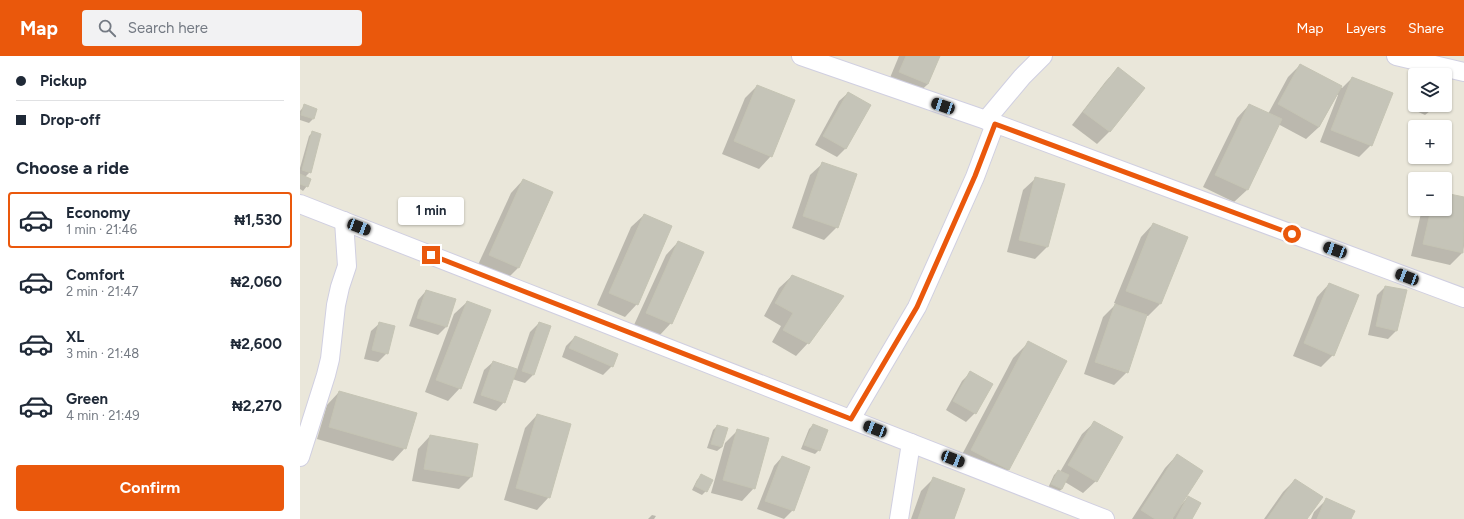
<!DOCTYPE html>
<meta charset="utf-8">
<style>
:root{--surface:#fff;--page:#f2f2f3;--text:#1f2937;--muted:#747a83;--line:#e0e1e3;--accent:#ea580c}
body{margin:0;font-family:Figtree,sans-serif;background:var(--page);color:var(--text);height:100vh;display:flex;flex-direction:column;font-size:15px;white-space:nowrap}
*{box-sizing:border-box;margin:0}
p{font-size:13px;color:var(--muted)}
.icon{flex:none;width:22px;height:22px;fill:none;stroke:currentColor;stroke-width:2;stroke-linecap:round;stroke-linejoin:round}
.map{position:relative;flex:1;overflow:hidden}
.panel{display:flex;flex-direction:column;background:var(--surface);width:300px}
.panel>*{flex:none}
.guide{display:grid;align-content:center;height:88px;padding:0 16px;background:var(--surface)}
.controls{position:absolute;left:1108px;top:12px;display:grid;gap:8px}
.controls a{display:grid;place-items:center;width:44px;height:44px;border-radius:4px;background:var(--surface);box-shadow:0 1px 3px #0004;font-size:20px}
.end{position:absolute;width:18px;height:18px;margin:-9px;border:5px solid #ea580c;background:#fff;box-shadow:0 0 0 2px #fff}
.from{border-radius:50%}
.bubble{position:absolute;height:28px;border-radius:4px;background:var(--surface);box-shadow:0 1px 3px #0004;font-size:13px;font-weight:700;line-height:28px;text-align:center}
.car{position:absolute;width:12px;height:24px;margin:-12px -6px;border-radius:5px;box-shadow:0 0 3px 1px #0007;background:linear-gradient(#222 24%,#8ab4d8 0 40%,#222 0 76%,#8ab4d8 0 86%,#222 0)}
.guide b{display:flex;align-items:center;gap:14px;height:38px;font-size:15px}
.guide b+b{border-top:1px solid var(--line)}
.guide i{width:10px;height:10px;background:var(--text)}
ul{padding:0;list-style:none}
li{display:flex;align-items:center;gap:12px;height:56px;margin:0 8px 6px;padding:0 8px;border:2px solid transparent;border-radius:4px}
li div{flex:1}
li b{display:block;font-size:15px}
li em{font-style:normal;font-weight:700}
li.selected{border-color:var(--accent)}
li>.icon{width:36px;height:36px;stroke-width:1.5}
h2{padding:0 16px;font-size:18px;line-height:48px}
.cta{display:flex;gap:8px;margin-top:auto;padding:8px 16px}
.cta a{flex:1;height:46px;border-radius:4px;background:var(--accent);color:#fff;font-size:16px;font-weight:700;line-height:46px;text-align:center}
header{display:flex;align-items:center;gap:24px;box-sizing:border-box;height:56px;padding:0 20px;background:var(--accent);color:#fff}
header strong{font-size:19px}
nav{display:flex;gap:22px;margin-inline-start:auto;font-size:14px}
.search{width:280px;height:36px;background:var(--page);display:flex;align-items:center;gap:10px;box-sizing:border-box;padding:0 14px;border-radius:4px;color:var(--muted);font-size:15px}
main{display:flex;flex:1;min-height:0}
.map>svg:first-child{display:block}
.shadow{fill:#0003}
.building{fill:#c5c4b8;stroke:#c5c4b4}
.lines{fill:none;stroke-linecap:round;stroke-linejoin:round}
.street-casing{stroke:#d0cfe1;stroke-width:20}
.street{stroke:#fff;stroke-width:18}
.route{stroke:#ea580c;stroke-width:5}
</style>
<header>
<strong>Map</strong>
<div class="search"><svg class="icon" aria-label="search" viewBox="0 0 24 24"><circle cx="10" cy="10" r="6"/><path d="M15 15l6 6"/></svg>Search here</div>
<nav><a>Map</a><a>Layers</a><a>Share</a></nav>
</header>
<main>
<section class="panel">
<div class="guide">
<b><i class="from"></i>Pickup</b>
<b><i></i>Drop-off</b>
</div>
<h2>Choose a ride</h2>
<ul>
<li class="selected"><svg class="icon" aria-label="car" viewBox="0 0 24 24"><path d="M5 17H2v-5l4-1 3-4h7l3 4 3 1v5h-3M9 17h6M6 11h13"/><circle cx="7" cy="17" r="2"/><circle cx="17" cy="17" r="2"/></svg><div><b>Economy</b><p>1 min · 21:46</p></div><em>₦1,530</em></li>
<li><svg class="icon" aria-label="car" viewBox="0 0 24 24"><path d="M5 17H2v-5l4-1 3-4h7l3 4 3 1v5h-3M9 17h6M6 11h13"/><circle cx="7" cy="17" r="2"/><circle cx="17" cy="17" r="2"/></svg><div><b>Comfort</b><p>2 min · 21:47</p></div><em>₦2,060</em></li>
<li><svg class="icon" aria-label="car" viewBox="0 0 24 24"><path d="M5 17H2v-5l4-1 3-4h7l3 4 3 1v5h-3M9 17h6M6 11h13"/><circle cx="7" cy="17" r="2"/><circle cx="17" cy="17" r="2"/></svg><div><b>XL</b><p>3 min · 21:48</p></div><em>₦2,600</em></li>
<li><svg class="icon" aria-label="car" viewBox="0 0 24 24"><path d="M5 17H2v-5l4-1 3-4h7l3 4 3 1v5h-3M9 17h6M6 11h13"/><circle cx="7" cy="17" r="2"/><circle cx="17" cy="17" r="2"/></svg><div><b>Green</b><p>4 min · 21:49</p></div><em>₦2,270</em></li>
</ul>
<div class="cta"><a>Confirm</a></div>
</section>
<div class="map">
<svg width="1164" height="463" viewBox="0 0 1164 463">
<rect width="100%" height="100%" fill="#eae7da"/>
<g class="shadow">
<polygon points="599,0 639,0 628,28 615,40 587,29"/>
<polygon points="1000,9 1042,32 1052,22 1071,89 1059,101 1020,86 1038,39 1037,39 1019,71 1006,83 978,68 947,134 934,146 903,131 937,62 949,49 968,58 988,21"/>
<polygon points="818,12 844,32 809,76 797,88 772,69 806,25"/>
<polygon points="457,30 471,100 459,113 422,98 445,42"/>
<polygon points="548,37 546,92 537,101 515,89 539,45"/>
<polygon points="1117,49 1132,49 1130,55 1125,59 1114,54"/>
<polygon points="4,50 13,63 9,67 0,64 0,55"/>
<polygon points="13,76 10,116 5,121 7,130 3,135 0,133 0,112 9,80"/>
<polygon points="523,107 537,171 524,184 492,172 510,119"/>
<polygon points="736,122 747,191 735,203 707,196 723,134"/>
<polygon points="223,124 251,137 218,212 206,224 177,211 211,137"/>
<polygon points="1145,138 1164,142 1164,190 1162,197 1150,209 1111,200 1122,153 1145,153"/>
<polygon points="344,159 337,248 325,261 297,249 331,171"/>
<polygon points="853,168 887,182 860,248 848,260 846,260 827,316 814,329 784,318 803,261 816,248 814,247 841,181"/>
<polygon points="378,186 371,267 359,280 334,269 366,199"/>
<polygon points="492,220 508,287 496,300 472,286 481,270 464,260 479,232"/>
<polygon points="1029,228 1033,299 1021,311 993,300 1017,241"/>
<polygon points="1085,231 1096,275 1088,283 1068,279 1077,239"/>
<polygon points="126,235 147,270 138,279 109,270 118,244"/>
<polygon points="167,246 160,332 148,345 125,336 154,258"/>
<polygon points="80,267 87,297 78,306 64,303 71,275"/>
<polygon points="239,267 233,319 225,327 212,323 204,346 196,355 173,347 184,314 193,306 217,314 230,276"/>
<polygon points="275,281 312,310 303,319 262,301 266,290"/>
<polygon points="729,286 709,413 693,429 656,410 713,302"/>
<polygon points="670,317 675,357 666,366 646,354 662,325"/>
<polygon points="39,336 105,392 93,405 17,383 27,349"/>
<polygon points="237,359 249,441 237,454 204,444 225,372"/>
<polygon points="795,366 796,425 783,437 765,426 762,433 757,437 748,432 754,419 758,415 760,416 782,378"/>
<polygon points="513,369 519,394 515,398 501,393 509,373"/>
<polygon points="417,370 422,391 417,395 407,392 413,374"/>
<polygon points="438,374 454,432 442,445 411,437 425,387"/>
<polygon points="130,380 171,421 159,433 112,425 118,393"/>
<polygon points="877,399 881,449 888,441 891,463 873,463 872,461 871,463 832,463 865,412"/>
<polygon points="482,401 493,454 484,463 457,453 474,410"/>
<polygon points="402,419 406,435 402,439 392,434 397,424"/>
<polygon points="634,422 653,463 611,463 621,435"/>
<polygon points="995,424 1006,463 964,463 983,436"/>
<polygon points="1026,444 1050,463 1011,463 1014,456"/>
<polygon points="352,459 356,460 354,463 348,463"/>
</g>
<g class="building">
<polygon points="606,0 640,0 628,28 599,16"/>
<polygon points="1000,8 1042,30 1019,71 978,48"/>
<polygon points="818,11 845,32 810,76 783,56"/>
<polygon points="1052,21 1093,37 1072,90 1031,74"/>
<polygon points="457,29 495,44 472,101 434,85"/>
<polygon points="548,36 571,49 546,93 523,80"/>
<polygon points="4,48 17,53 14,63 1,59"/>
<polygon points="949,48 982,63 948,134 915,119"/>
<polygon points="1118,49 1133,49 1130,55 1118,50"/>
<polygon points="12,75 21,78 11,117 2,114"/>
<polygon points="522,106 557,118 538,172 503,160"/>
<polygon points="0,118 11,123 8,131 0,128"/>
<polygon points="735,121 765,128 748,191 719,184"/>
<polygon points="223,123 253,136 219,212 189,199"/>
<polygon points="1145,137 1164,141 1163,197 1123,188 1131,153 1145,153"/>
<polygon points="344,158 372,170 338,249 309,237"/>
<polygon points="853,167 888,181 861,248 826,235"/>
<polygon points="378,185 404,196 372,268 346,257"/>
<polygon points="492,219 544,240 509,288 483,274 493,257 475,247"/>
<polygon points="1029,227 1059,239 1034,300 1004,287"/>
<polygon points="1085,230 1107,234 1097,275 1076,270"/>
<polygon points="126,234 156,243 147,271 117,262"/>
<polygon points="167,245 191,254 161,333 136,324"/>
<polygon points="815,248 847,259 828,317 795,306"/>
<polygon points="79,266 95,270 88,298 72,294"/>
<polygon points="239,266 251,270 234,319 222,315"/>
<polygon points="275,280 318,298 313,311 269,292"/>
<polygon points="728,285 767,305 709,414 671,394"/>
<polygon points="193,305 217,313 205,347 181,339"/>
<polygon points="670,315 693,328 676,358 653,345"/>
<polygon points="39,335 117,357 106,393 29,371"/>
<polygon points="237,358 271,368 250,442 216,432"/>
<polygon points="794,365 823,381 797,426 768,409"/>
<polygon points="513,368 528,374 520,395 504,389"/>
<polygon points="417,369 428,372 422,391 411,388"/>
<polygon points="437,373 469,382 455,433 423,424"/>
<polygon points="130,379 178,388 172,421 124,413"/>
<polygon points="877,398 903,415 872,463 855,463 841,454"/>
<polygon points="482,400 510,411 494,455 465,445"/>
<polygon points="758,414 769,419 762,433 751,428"/>
<polygon points="401,418 413,424 407,436 395,430"/>
<polygon points="633,421 665,433 654,463 618,463"/>
<polygon points="995,423 1023,441 1007,463 967,463"/>
<polygon points="888,440 901,447 892,463 876,463"/>
<polygon points="1026,442 1055,455 1051,463 1017,463"/>
</g>
<g class="lines">
<defs>
<g id="street">
<polyline points="501,0 686,64 1164,242"/>
<polyline points="1096,0 1164,16"/>
<polyline points="686,64 722,21 743,0"/>
<polyline points="0,148 805,463"/>
<polyline points="551,363 617,251 675,121 695,68"/>
<polyline points="0,401 26,319 30,303 36,249 40,231 47,210 44,165"/>
<polyline points="599,463 611,387"/>
</g>
</defs>
<use href="#street" class="street-casing"/>
<use href="#street" class="street"/>
</g>
<g class="lines">
<polyline class="route" points="131,199 551,363 617,251 675,120 695,68 992,178"/>
</g>
</svg>
<div class="controls">
<a><svg class="icon" aria-label="layers" viewBox="0 0 24 24"><path d="M12 4l9 5-9 5-9-5zM3 14l9 5 9-5"/></svg></a>
<a>+</a>
<a>−</a>
</div>
<i class="end from" style="left:992px;top:178px"></i>
<i class="end" style="left:131px;top:199px"></i>
<div class="bubble" style="left:98px;top:141px;width:66px">1 min</div>
<i class="car" style="left:643px;top:50px;rotate:289deg"></i>
<i class="car" style="left:59px;top:171px;rotate:111deg"></i>
<i class="car" style="left:1035px;top:194px;rotate:290deg"></i>
<i class="car" style="left:1107px;top:221px;rotate:291deg"></i>
<i class="car" style="left:575px;top:373px;rotate:291deg"></i>
<i class="car" style="left:653px;top:403px;rotate:111deg"></i>
</div>
</main>
